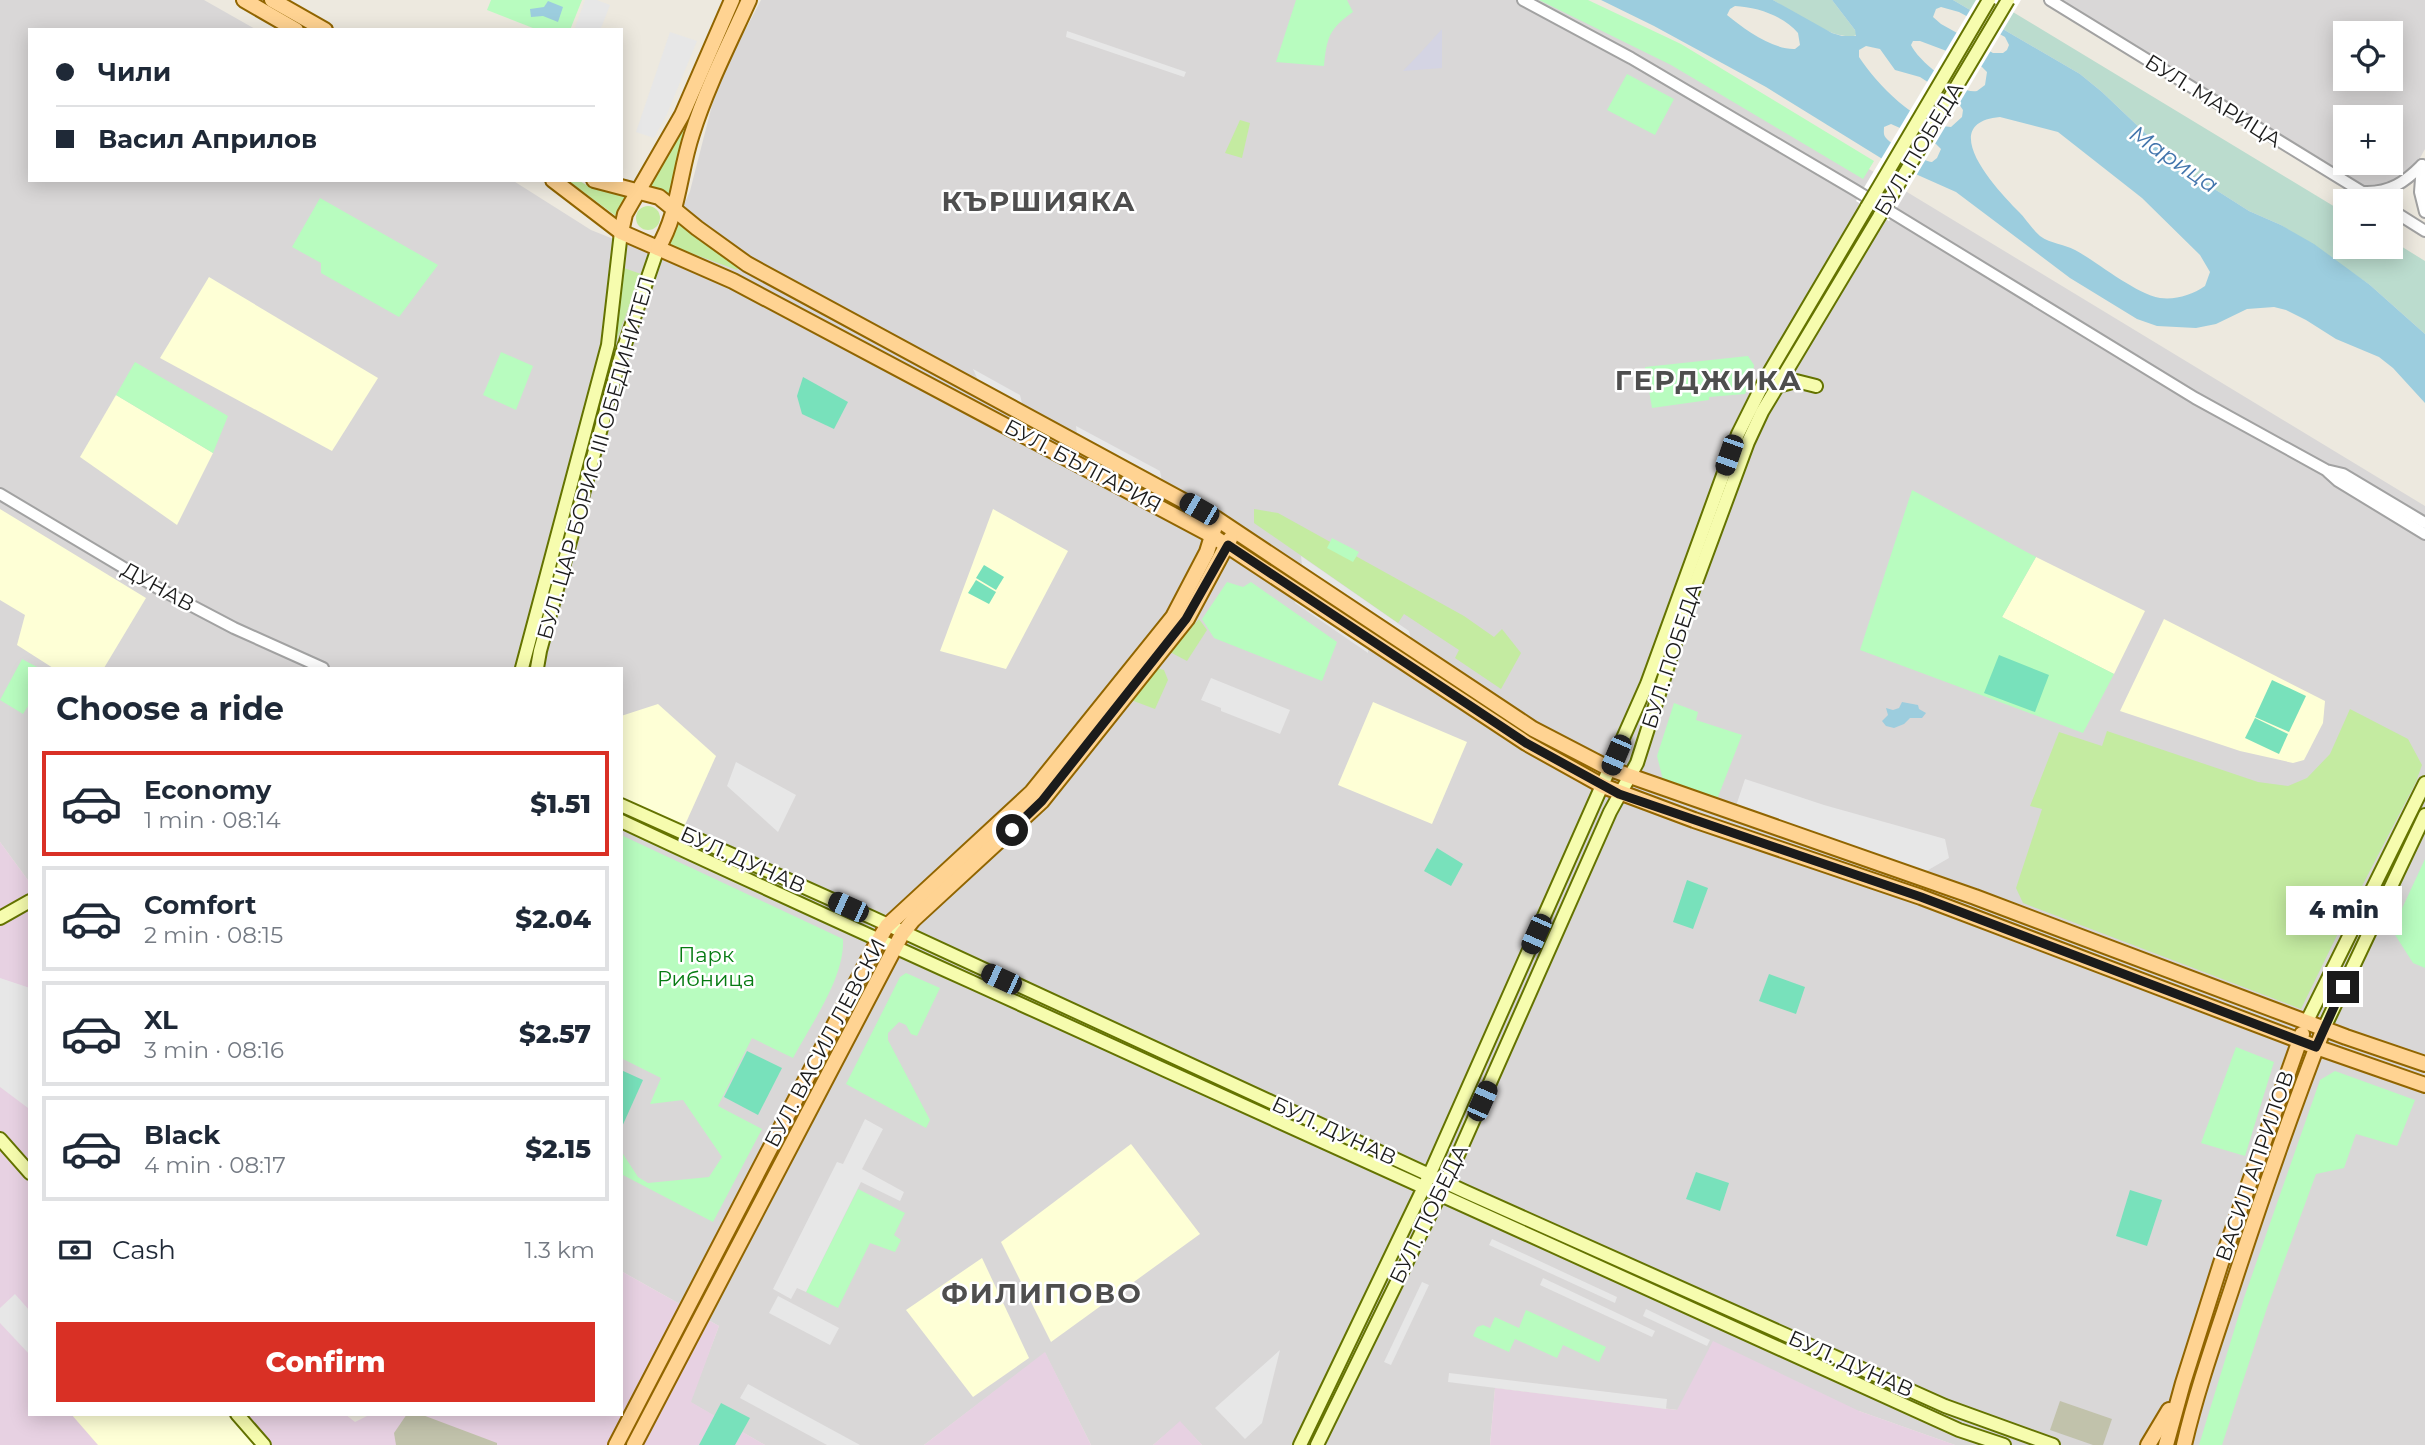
<!DOCTYPE html>
<meta charset="utf-8">
<style>
:root{--surface:#fff;--page:#f2f2f3;--text:#1f2937;--muted:#747a83;--line:#e0e1e3;--accent:#d93025}
body{margin:0;font-family:Montserrat,sans-serif;background:var(--page);color:var(--text);height:100vh;display:flex;flex-direction:column;font-size:26px;white-space:nowrap}
*{box-sizing:border-box;margin:0}
p{font-size:23px;color:var(--muted)}
.icon{flex:none;width:38px;height:38px;fill:none;stroke:currentColor;stroke-width:2;stroke-linecap:round;stroke-linejoin:round}
.map{position:relative;flex:1;overflow:hidden}
.panel{position:absolute;left:28px;top:667px;width:595px;height:749px;display:flex;flex-direction:column;background:var(--surface);border-radius:0px;box-shadow:0 4px 18px #0003}
.panel>*{flex:none}
.banner{position:absolute;left:28px;top:28px;width:595px;height:154px;border-radius:0px;box-shadow:0 4px 18px #0003;display:grid;align-content:center;height:154px;padding:0 28px;background:var(--surface)}
.fabs{position:absolute;left:2333px;top:21px;display:grid;gap:14px}
.fabs a{display:grid;place-items:center;width:70px;height:70px;border-radius:0px;background:var(--surface);box-shadow:0 4px 18px #0003;font-size:35px}
.end{position:absolute;width:32px;height:32px;margin:-16px;border:9px solid #1b1b1b;background:#fff;box-shadow:0 0 0 4px #fff}
.from{border-radius:50%}
.bubble{position:absolute;height:49px;border-radius:0px;background:var(--surface);box-shadow:0 4px 18px #0003;font-size:23px;font-weight:800;line-height:49px;text-align:center}
.car{position:absolute;width:21px;height:42px;margin:-21px -10px;border-radius:9px;box-shadow:0 0 5px 2px #0007;background:linear-gradient(#222 24%,#8ab4d8 0 40%,#222 0 76%,#8ab4d8 0 86%,#222 0)}
.banner b{display:flex;align-items:center;gap:24px;height:66px;font-size:26px}
.banner b+b{border-top:2px solid var(--line)}
.banner i{width:18px;height:18px;background:var(--text)}
ul{padding:0;list-style:none}
li{display:flex;align-items:center;gap:21px;height:105px;margin:0 14px 10px;padding:0 14px;border:4px solid var(--line);border-radius:0px}
li div{flex:1}
li b{display:block;font-size:26px}
li em{font-style:normal;font-weight:800}
li.active{border-color:var(--accent)}
li>.icon{width:63px;height:63px;stroke-width:1.5}
h2{padding:0 28px;font-size:32px;line-height:84px}
.pay{display:flex;align-items:center;gap:18px;height:77px;padding:0 28px;font-size:26px}
.pay p{margin-inline-start:auto}
.button{display:flex;gap:14px;margin-top:auto;padding:14px 28px}
.button a{flex:1;height:80px;border-radius:0px;background:var(--accent);color:#fff;font-size:28px;font-weight:800;line-height:80px;text-align:center}
.map>svg:first-child{display:block}
.residential{fill:#d9d7d7;fill-rule:evenodd}
.industrial{fill:#e7d1e2}
.education{fill:#feffd6}
.construction{fill:#c1c2ab}
.grass{fill:#c4eba1}
.wetland{fill:#bbdcce}
.park{fill:#b8fcbf}
.pitch{fill:#78e1bb}
.parking{fill:#e7e7e7}
.plaza{fill:#d4d4e3}
.water{fill:#9ccdde;fill-rule:evenodd}
.pier{fill:#fff}
.lines{fill:none;stroke-linecap:round;stroke-linejoin:round}
.tertiary-casing{stroke:#a2a2a2;stroke-width:14}
.secondary-casing{stroke:#647300;stroke-width:16}
.primary-casing{stroke:#916500;stroke-width:18}
.tertiary{stroke:#fff;stroke-width:10}
.secondary{stroke:#f6fcae;stroke-width:12}
.primary{stroke:#ffd392;stroke-width:14}
.secondary-bridge-casing{stroke:#647300;stroke-width:16;stroke-linecap:butt}
.secondary-bridge{stroke:#f6fcae;stroke-width:12}
.route{stroke:#1b1b1b;stroke-width:9}
.labels{text-anchor:middle;stroke-width:5;stroke-linejoin:round;paint-order:stroke}
.street-label{font-size:21px;fill:#1b1b1b;stroke:#fff}
.park-label{font-size:21px;fill:#067b12;stroke:#fff}
.water-label{font-size:23px;font-style:italic;fill:#4476ad;stroke:#fff}
.district-label{font-size:28px;font-weight:bold;letter-spacing:2px;fill:#4e4e4e;stroke:#fff}
</style>
<div class="map">
<svg width="2425" height="1445" viewBox="0 0 2425 1445">
<rect width="100%" height="100%" fill="#ede9df"/>
<g class="residential">
<polygon points="0,0 204,0 257,30 30,30 30,180 512,180 591,230 661,258 690,191 718,82 761,0 1563,0 1676,55 1874,172 2425,506 2425,1445 1955,1445 1859,1411 1678,1410 1495,1388 1490,1445 1202,1445 1180,1422 1153,1445 1091,1445 1045,1353 924,1445 765,1445 690,1402 719,1326 621,1271 621,668 30,668 30,883 0,842"/>
<path d="M2060,0H2425V149L2415,167L2398,182L2372,191L2338,173ZM2345,33H2390V79H2345ZM2345,117H2390V163H2345Z"/>
</g>
<g class="industrial">
<polygon points="0,842 30,883 30,1414 345,1414 355,1422 371,1414 621,1414 621,1271 719,1326 691,1402 765,1445 0,1445"/>
<polygon points="1713,1341 1859,1411 1955,1445 1490,1445 1495,1388 1677,1410"/>
<polygon points="1045,1352 1091,1445 924,1445"/>
<polygon points="1180,1421 1202,1445 1153,1445"/>
</g>
<g class="education">
<polygon points="209,277 378,378 332,451 160,358"/>
<polygon points="116,395 213,453 177,525 80,457"/>
<polygon points="0,509 146,598 104,668 53,668 17,645 25,615 0,600"/>
<polygon points="993,509 1068,551 1006,669 940,651"/>
<polygon points="2036,557 2145,611 2114,674 2002,617"/>
<polygon points="2164,619 2325,701 2323,723 2304,760 2293,763 2240,751 2120,711"/>
<polygon points="1373,702 1467,742 1432,824 1338,785"/>
<polygon points="658,704 716,756 684,827 621,798 621,716"/>
<polygon points="1131,1144 1200,1234 1051,1342 1001,1242"/>
<polygon points="982,1258 1029,1358 973,1397 906,1310"/>
<polygon points="71,1414 227,1414 255,1445 98,1445"/>
</g>
<g class="construction">
<polygon points="2060,1401 2112,1419 2103,1445 2093,1445 2050,1430"/>
<polygon points="407,1414 420,1414 497,1443 497,1445 396,1445 394,1433"/>
</g>
<g class="grass">
<polygon points="689,117 670,195 648,185"/>
<polygon points="1240,120 1250,123 1242,158 1225,153"/>
<polygon points="567,180 578,180 588,186 626,194 616,216"/>
<circle cx="648" cy="218" r="12"/>
<polygon points="679,222 739,267 737,270 669,245"/>
<polygon points="624,268 641,274 613,350"/>
<polygon points="1254,509 1278,513 1464,616 1494,637 1502,629 1521,653 1501,689 1455,658 1459,650 1404,614 1398,623 1254,523"/>
<polygon points="1199,619 1207,630 1187,661 1170,652"/>
<polygon points="1156,668 1164,670 1168,680 1155,709 1131,700"/>
<polygon points="2350,709 2408,739 2422,765 2416,782 2346,917 2301,1009 2023,903 2016,888 2042,809 2030,806 2059,732 2102,746 2107,731 2258,782 2288,786 2307,778 2330,754"/>
</g>
<g class="wetland">
<path d="M1773,0H1832L1855,30L1857,35C1836,43 1792,11 1773,0Z"/>
<polygon points="1953,0 1993,0 2345,213 2345,247 2390,247 2391,240 2425,261 2425,334 2370,285 2347,269 2281,225 2249,211 2183,169 2102,92 2080,74"/>
</g>
<g class="park">
<polygon points="491,0 582,0 570,30 538,30 487,10"/>
<path d="M1296,0H1347L1353,12C1329,29 1327,37 1324,66L1276,62Z"/>
<polygon points="1539,0 1588,0 1681,44 1874,161 1863,179 1671,65"/>
<polygon points="1627,74 1674,99 1655,135 1607,110"/>
<polygon points="320,198 438,265 399,317 321,273 321,263 292,247"/>
<polygon points="501,352 533,366 516,410 483,395"/>
<polygon points="1748,356 1754,365 1753,375 1745,394 1709,397 1709,400 1652,408 1645,367"/>
<polygon points="135,362 228,416 213,453 116,395"/>
<polygon points="1912,490 2036,557 2002,617 2114,674 2083,733 1860,650"/>
<polygon points="1332,538 1359,552 1353,562 1327,548"/>
<polygon points="1227,582 1243,587 1251,582 1337,642 1322,681 1214,638 1202,619"/>
<polygon points="22,659 39,668 30,668 30,703 23,714 0,700"/>
<polygon points="1674,703 1698,712 1696,720 1742,735 1716,802 1664,784 1657,756"/>
<path d="M621,835L843,939C845,978 811,1024 793,1058L752,1038L718,1106L762,1129L713,1222L621,1174L623,1154L638,1177L648,1183L709,1177L722,1157L683,1100L650,1104L661,1078L621,1058Z"/>
<polygon points="2425,859 2425,968 2413,963 2392,930"/>
<polygon points="906,973 940,988 917,1036 911,1034 906,1025 899,1022 888,1033 888,1040 930,1120 926,1128 846,1084 900,977"/>
<polygon points="2236,1047 2274,1062 2245,1156 2201,1143"/>
<polygon points="2335,1071 2415,1100 2397,1146 2356,1134 2344,1168 2316,1174 2267,1308 2222,1445 2199,1445 2244,1298 2320,1080"/>
<polygon points="858,1189 905,1213 894,1235 901,1240 895,1252 870,1243 838,1308 806,1292"/>
<polygon points="1526,1310 1606,1347 1599,1362 1563,1345 1557,1358 1515,1339 1509,1352 1473,1336 1477,1327 1483,1325 1490,1328 1495,1317 1519,1328"/>
</g>
<g class="pitch">
<polygon points="803,377 848,402 834,429 802,414 797,396"/>
<polygon points="984,565 1004,577 996,590 976,578"/>
<polygon points="976,580 996,592 989,604 968,593"/>
<polygon points="1999,655 2049,675 2035,712 1984,693"/>
<polygon points="2272,680 2306,696 2289,732 2255,717"/>
<polygon points="2255,718 2288,734 2279,754 2245,738"/>
<polygon points="1437,848 1463,864 1451,886 1424,871"/>
<polygon points="1687,880 1708,888 1693,929 1673,922"/>
<polygon points="1769,974 1805,987 1796,1014 1759,1001"/>
<polygon points="747,1051 782,1068 758,1115 724,1097"/>
<polygon points="621,1070 643,1080 621,1129"/>
<polygon points="1696,1172 1729,1183 1720,1211 1686,1199"/>
<polygon points="2130,1190 2162,1200 2147,1246 2116,1236"/>
<polygon points="721,1403 750,1418 735,1445 699,1445"/>
</g>
<g class="parking">
<polygon points="585,0 597,0 610,5 601,28 603,30 574,30"/>
<polygon points="1067,31 1186,72 1184,77 1066,37"/>
<polygon points="670,32 697,41 667,114 654,138 636,132"/>
<polygon points="973,369 1020,395 1022,403 978,380"/>
<polygon points="1076,426 1160,471 1162,481 1077,435"/>
<polygon points="1301,556 1409,631 1411,639 1302,565"/>
<polygon points="1294,595 1368,646 1368,653 1295,603"/>
<polygon points="1211,678 1290,710 1280,734 1221,711 1221,708 1201,700"/>
<polygon points="736,762 796,795 778,832 727,786"/>
<polygon points="1745,779 1824,805 1945,839 1949,858 1923,873 1736,806"/>
<polygon points="0,978 30,988 30,1104 28,1108 0,1087"/>
<polygon points="865,1119 883,1129 862,1169 904,1192 900,1201 861,1182 806,1292 797,1288 791,1299 773,1289 837,1162 843,1164"/>
<polygon points="1492,1239 1617,1297 1615,1303 1489,1245"/>
<polygon points="1543,1278 1655,1331 1652,1337 1540,1285"/>
<polygon points="1422,1282 1429,1285 1391,1365 1384,1362"/>
<polygon points="15,1294 30,1311 30,1355 0,1323 0,1308"/>
<polygon points="778,1296 839,1328 830,1345 769,1313"/>
<polygon points="1646,1309 1710,1340 1707,1346 1643,1316"/>
<polygon points="1280,1350 1262,1423 1245,1439 1215,1408"/>
<polygon points="1449,1373 1667,1399 1666,1409 1448,1382"/>
<polygon points="748,1384 860,1445 827,1445 740,1398"/>
</g>
<polygon class="plaza" points="1442,29 1442,68 1403,71 1423,50"/>
<g class="water">
<path d="M1601,0H1773L1832,33L1842,36H1856L1855,30L1832,0H1953L2080,74L2102,92L2183,169L2249,211L2281,225L2314,244L2370,285L2425,334V403L2393,368L2379,357L2336,339L2306,320L2286,310L2274,307L2247,309L2216,324L2196,328L2157,326L2137,319L2070,278L1956,192L1884,160L1766,87L1654,26ZM1735,6C1757,7 1784,16 1798,33L1800,45L1795,49C1773,50 1744,29 1727,15L1730,9ZM1941,7L1959,12L2005,37L2009,45L2007,50L2003,53H1993L1941,24L1933,17L1936,9ZM1913,41H1920L1968,59L1982,67L1987,72L1985,85L1977,91C1960,95 1918,61 1911,45ZM1866,46L1880,49L1895,70L1920,77L1957,101L1963,110L1962,117L1951,127C1916,126 1877,84 1859,57V50ZM2000,117L2058,132L2142,198L2200,255L2210,272L2205,286C2192,295 2176,300 2160,298C2134,293 2099,263 2075,250C2064,244 2051,244 2040,236C2032,229 2026,219 2019,212C1998,191 1934,123 2000,117ZM1891,124L1936,144L1941,149L1937,158L1932,162C1923,161 1892,146 1886,138C1883,134 1884,132 1884,127Z"/>
<polygon points="548,1 563,7 558,22 543,16 531,17 530,9 544,7"/>
<polygon points="1902,702 1918,705 1919,709 1926,713 1922,718 1910,718 1904,724 1894,728 1886,726 1882,721 1888,715 1886,708 1893,710 1899,708"/>
</g>
<polygon class="pier" points="1976,0 2021,0 1889,221 1856,201"/>
<g class="lines">
<defs>
<g id="tertiary">
<polyline points="1523,0 1631,58 1855,190 2195,398 2326,470 2343,474 2425,523"/>
<polyline points="2050,0 2377,201"/>
<polyline points="2422,165 2420,192 2425,212"/>
<path d="M2364,192C2390,193 2405,182 2422,165"/>
<polyline points="2390,209 2425,231"/>
<polyline points="2328,472 2338,481 2425,534"/>
<polyline points="0,494 156,587 234,628 323,668"/>
</g>
<g id="secondary">
<polyline points="1778,386 1796,381 1816,386"/>
<polyline points="522,668 608,345 621,232"/>
<polyline points="537,668 540,651 620,359 658,248"/>
<polyline points="621,805 873,918 1466,1192 1945,1406 2053,1445"/>
<path d="M621,821C802,906 984,987 1165,1070C1430,1190 1694,1310 1959,1430L2004,1445"/>
<polyline points="0,918 30,901"/>
<polyline points="2307,1021 2425,783"/>
<polyline points="2324,1028 2425,815"/>
<polyline points="0,1139 30,1173"/>
<polyline points="237,1414 264,1445"/>
<polyline points="1300,1445 1424,1187 1647,684 1738,434 1766,378 1867,207"/>
<polyline points="1317,1445 1446,1182 1610,812 1637,763 1685,612 1748,442 1762,412 1880,215"/>
</g>
<g id="primary">
<polyline points="244,0 296,30"/>
<polyline points="272,0 325,30"/>
<polyline points="553,180 621,232 733,281 1211,535 1526,743 1603,786 1694,820 1921,897 2316,1047 2425,1085"/>
<polyline points="594,180 659,197 697,228 747,264 1217,519 1533,729 1610,769 1975,897 2346,1037 2425,1064"/>
<polyline points="621,232 625,214 682,115 732,0"/>
<path d="M658,248C679,213 679,173 692,134C706,89 729,44 749,0"/>
<polyline points="616,1445 878,941 887,926 1032,792 1173,617 1207,552 1215,526"/>
<polyline points="634,1445 902,934 913,920 1042,801 1187,619 1230,539"/>
<polyline points="2148,1445 2169,1410"/>
<polyline points="2166,1445 2183,1383 2221,1263 2302,1034"/>
<path d="M2184,1445C2196,1393 2214,1342 2231,1291C2260,1202 2290,1115 2324,1028"/>
</g>
</defs>
<use href="#tertiary" class="tertiary-casing"/>
<use href="#secondary" class="secondary-casing"/>
<use href="#primary" class="primary-casing"/>
<use href="#tertiary" class="tertiary"/>
<use href="#secondary" class="secondary"/>
<use href="#primary" class="primary"/>
<defs>
<g id="secondary-bridge">
<polyline points="1867,207 1989,0"/>
<polyline points="1880,215 2008,0"/>
</g>
</defs>
<use href="#secondary-bridge" class="secondary-bridge-casing"/>
<use href="#secondary-bridge" class="secondary-bridge"/>
</g>
<g class="lines">
<polyline class="route" points="1012,830 1042,801 1186,619 1228,545 1526,743 1619,794 1921,897 2316,1047 2343,987"/>
</g>
<g class="labels">
<g class="street-label">
<text transform="translate(2213 101) rotate(32)" y="7">БУЛ. МАРИЦА</text>
<text transform="translate(1919 149) rotate(-59)" y="7">БУЛ. ПОБЕДА</text>
<text transform="translate(596 458) rotate(-74)" y="7">БУЛ. ЦАР БОРИС III ОБЕДИНИТЕЛ</text>
<text transform="translate(1083 466) rotate(28)" y="7">БУЛ. БЪЛГАРИЯ</text>
<text transform="translate(158 587) rotate(29)" y="7">ДУНАВ</text>
<text transform="translate(1672 656) rotate(-72)" y="7">БУЛ. ПОБЕДА</text>
<text transform="translate(743 860) rotate(24)" y="7">БУЛ. ДУНАВ</text>
<text transform="translate(825 1043) rotate(-62)" y="7">БУЛ. ВАСИЛ ЛЕВСКИ</text>
<text transform="translate(1334 1131) rotate(25)" y="7">БУЛ. ДУНАВ</text>
<text transform="translate(2255 1166) rotate(-71)" y="7">ВАСИЛ АПРИЛОВ</text>
<text transform="translate(1429 1214) rotate(-64)" y="7">БУЛ. ПОБЕДА</text>
<text transform="translate(1851 1364) rotate(24)" y="7">БУЛ. ДУНАВ</text>
</g>
<g class="park-label">
<text x="706" y="962">Парк<tspan x="706" dy="24">Рибница</tspan></text>
</g>
<g class="water-label">
<text transform="translate(2174 159) rotate(34)" y="8">Марица</text>
</g>
<g class="district-label">
<text x="1039" y="211">КЪРШИЯКА</text>
<text x="1709" y="390">ГЕРДЖИКА</text>
<text x="1042" y="1303">ФИЛИПОВО</text>
</g>
</g>
</svg>
<div class="fabs">
<a><svg class="icon" aria-label="locate" viewBox="0 0 24 24"><circle cx="12" cy="12" r="6"/><path d="M12 2v4M12 18v4M2 12h4M18 12h4"/></svg></a>
<a>+</a>
<a>−</a>
</div>
<i class="end from" style="left:1012px;top:830px"></i>
<i class="end" style="left:2343px;top:987px"></i>
<div class="bubble" style="left:2286px;top:886px;width:116px">4 min</div>
<i class="car" style="left:1729px;top:455px;rotate:199deg"></i>
<i class="car" style="left:1199px;top:509px;rotate:300deg"></i>
<i class="car" style="left:1616px;top:755px;rotate:203deg"></i>
<i class="car" style="left:848px;top:907px;rotate:294deg"></i>
<i class="car" style="left:1536px;top:934px;rotate:204deg"></i>
<i class="car" style="left:1001px;top:979px;rotate:295deg"></i>
<i class="car" style="left:1482px;top:1101px;rotate:24deg"></i>
<div class="banner">
<b><i class="from"></i>Чили</b>
<b><i></i>Васил Априлов</b>
</div>
<section class="panel">
<h2>Choose a ride</h2>
<ul>
<li class="active"><svg class="icon" aria-label="car" viewBox="0 0 24 24"><path d="M5 17H2v-5l4-1 3-4h7l3 4 3 1v5h-3M9 17h6M6 11h13"/><circle cx="7" cy="17" r="2"/><circle cx="17" cy="17" r="2"/></svg><div><b>Economy</b><p>1 min · 08:14</p></div><em>$1.51</em></li>
<li><svg class="icon" aria-label="car" viewBox="0 0 24 24"><path d="M5 17H2v-5l4-1 3-4h7l3 4 3 1v5h-3M9 17h6M6 11h13"/><circle cx="7" cy="17" r="2"/><circle cx="17" cy="17" r="2"/></svg><div><b>Comfort</b><p>2 min · 08:15</p></div><em>$2.04</em></li>
<li><svg class="icon" aria-label="car" viewBox="0 0 24 24"><path d="M5 17H2v-5l4-1 3-4h7l3 4 3 1v5h-3M9 17h6M6 11h13"/><circle cx="7" cy="17" r="2"/><circle cx="17" cy="17" r="2"/></svg><div><b>XL</b><p>3 min · 08:16</p></div><em>$2.57</em></li>
<li><svg class="icon" aria-label="car" viewBox="0 0 24 24"><path d="M5 17H2v-5l4-1 3-4h7l3 4 3 1v5h-3M9 17h6M6 11h13"/><circle cx="7" cy="17" r="2"/><circle cx="17" cy="17" r="2"/></svg><div><b>Black</b><p>4 min · 08:17</p></div><em>$2.15</em></li>
</ul>
<div class="pay"><svg class="icon" aria-label="cash" viewBox="0 0 24 24"><path d="M3 7h18v10H3z"/><circle cx="12" cy="12" r="2"/></svg>Cash<p>1.3 km</p></div>
<div class="button"><a>Confirm</a></div>
</section>
</div>
